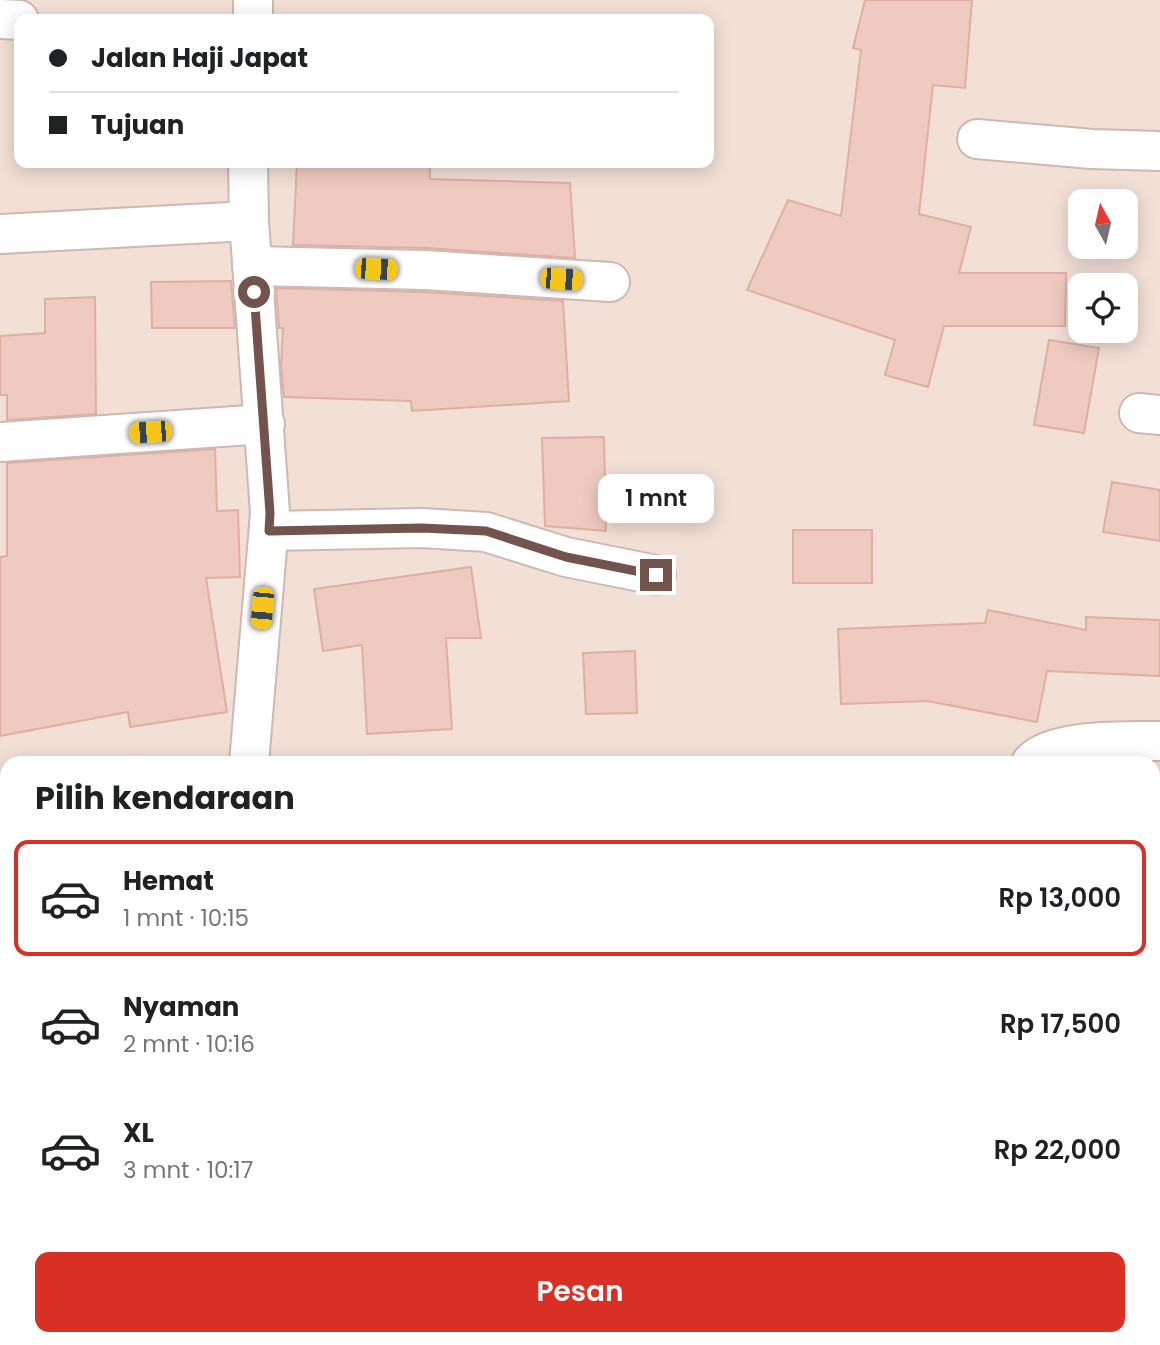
<!DOCTYPE html>
<html lang="id">
<meta charset="utf-8">
<style>
:root{--surface:#fff;--page:#f2f2f2;--text:#202124;--muted:#757577;--line:#e0e0e0;--accent:#d93025}
body{margin:0;font-family:Poppins,sans-serif;background:var(--page);color:var(--text);height:100vh;display:flex;flex-direction:column;font-size:26px;white-space:nowrap}
*{box-sizing:border-box;margin:0}
p{font-size:23px;color:var(--muted)}
.icon{flex:none;width:38px;height:38px;fill:none;stroke:currentColor;stroke-width:2;stroke-linecap:round;stroke-linejoin:round}
.map{position:relative;flex:1;overflow:hidden}
.side{position:absolute;left:0px;top:756px;width:1160px;height:590px;display:flex;flex-direction:column;background:var(--surface);border-radius:21px 21px 0 0;box-shadow:0 4px 18px #0003}
.side>*{flex:none}
.hud{position:absolute;left:14px;top:14px;width:700px;height:154px;border-radius:14px;box-shadow:0 4px 18px #0003;display:grid;align-content:center;height:154px;padding:0 35px;background:var(--surface)}
.needle{width:46px;rotate:352deg}
.fabs{position:absolute;left:1068px;top:189px;display:grid;gap:14px}
.fabs a{display:grid;place-items:center;width:70px;height:70px;border-radius:14px;background:var(--surface);box-shadow:0 4px 18px #0003;font-size:35px}
.end{position:absolute;width:32px;height:32px;margin:-16px;border:9px solid #73544d;background:#fff;box-shadow:0 0 0 4px #fff}
.from{border-radius:50%}
.bubble{position:absolute;height:49px;border-radius:14px;background:var(--surface);box-shadow:0 4px 18px #0003;font-size:23px;font-weight:600;line-height:49px;text-align:center}
.car{position:absolute;width:21px;height:42px;margin:-21px -10px;border-radius:9px;box-shadow:0 0 5px 2px #0007;background:linear-gradient(#f5c518 24%,#345 0 40%,#f5c518 0 76%,#345 0 86%,#f5c518 0)}
.hud b{display:flex;align-items:center;gap:24px;height:66px;font-size:26px}
.hud b+b{border-top:2px solid var(--line)}
.hud i{width:18px;height:18px;background:var(--text)}
ul{padding:0;list-style:none}
li{display:flex;align-items:center;gap:21px;height:116px;margin:0 14px 10px;padding:0 21px;border:4px solid transparent;border-radius:14px}
li div{flex:1}
li b{display:block;font-size:26px}
li em{font-style:normal;font-weight:600}
li.active{border-color:var(--accent)}
li>.icon{width:63px;height:63px;stroke-width:1.5}
h2{padding:0 35px;font-size:32px;line-height:84px}
.cta{display:flex;gap:14px;margin-top:auto;padding:14px 35px}
.cta a{flex:1;height:80px;border-radius:14px;background:var(--accent);color:#fff;font-size:28px;font-weight:600;line-height:80px;text-align:center}
.map>svg:first-child{display:block}
.residential{fill:#f2e0d6;fill-rule:evenodd}
.building{fill:#efcac1;stroke:#e0aea2;stroke-width:2}
.lines{fill:none;stroke-linecap:round;stroke-linejoin:round}
.minor-casing{stroke:#ceb8b1;stroke-width:42}
.minor{stroke:#fff;stroke-width:38}
.route{stroke:#73544d;stroke-width:9}
</style>
<div class="map">
<svg width="1160" height="1345" viewBox="0 0 1160 1345">
<rect width="100%" height="100%" fill="#fbf0e8"/>
<path class="residential" d="M0,0H1160V1345H0ZM19,19H709V163H19ZM1080,201H1125V247H1080ZM1080,285H1125V331H1080ZM7,763H1153V1339H7Z"/>
<g class="building">
<polygon points="865,0 972,0 965,88 933,85 919,214 971,227 959,273 1066,273 1065,326 944,326 928,387 885,375 895,340 747,290 788,200 841,216 861,50 853,48"/>
<polygon points="297,163 430,163 430,179 570,183 575,258 426,248 293,245"/>
<polygon points="231,281 235,328 152,328 151,282"/>
<polygon points="276,288 424,292 563,301 569,401 412,411 411,401 284,397 281,366 283,328 279,328"/>
<polygon points="95,297 96,414 7,420 7,395 0,395 0,336 45,333 45,299"/>
<polygon points="1049,340 1099,348 1084,433 1034,425"/>
<polygon points="604,437 606,531 545,526 542,438"/>
<polygon points="215,449 217,511 238,510 240,577 206,578 227,712 130,727 128,712 0,736 0,557 7,556 7,463"/>
<polygon points="1112,482 1160,490 1160,541 1103,532"/>
<rect x="793" y="530" width="79" height="53"/>
<polygon points="471,567 481,638 446,638 452,729 367,734 362,645 323,651 314,589"/>
<polygon points="988,610 1086,630 1086,617 1160,620 1160,676 1047,671 1037,722 927,701 841,704 838,629 985,623"/>
<polygon points="635,651 637,713 586,714 583,653"/>
</g>
<g class="lines">
<defs>
<g id="minor">
<polyline points="0,19 19,20"/>
<polyline points="253,19 253,0"/>
<polyline points="977,139 1092,149 1160,151"/>
<polyline points="248,163 249,221 270,513 249,763"/>
<polyline points="0,234 249,221"/>
<polyline points="252,266 425,270 610,282"/>
<polyline points="1139,413 1160,415"/>
<polyline points="0,442 265,424"/>
<polyline points="269,531 422,528 486,532 566,557 656,575"/>
<path d="M1031,763C1051,738 1129,741 1160,741"/>
<polyline points="0,1181 7,1180"/>
<polyline points="620,1339 621,1345"/>
<polyline points="200,1345 200,1339"/>
<polyline points="925,1345 926,1339"/>
</g>
</defs>
<use href="#minor" class="minor-casing"/>
<use href="#minor" class="minor"/>
</g>
<g class="lines">
<polyline class="route" points="254,292 270,513 269,531 422,528 486,531 566,557 656,575"/>
</g>
</svg>
<div class="fabs">
<a><svg class="needle" viewBox="-14 -14 28 28"><path d="M0-13l5 13h-10z" fill="#e53935"/><path d="M0 13l5-13h-10z" fill="#757577"/></svg></a>
<a><svg class="icon" aria-label="locate" viewBox="0 0 24 24"><circle cx="12" cy="12" r="6"/><path d="M12 2v4M12 18v4M2 12h4M18 12h4"/></svg></a>
</div>
<i class="end from" style="left:254px;top:292px"></i>
<i class="end" style="left:656px;top:575px"></i>
<div class="bubble" style="left:598px;top:474px;width:116px">1 mnt</div>
<i class="car" style="left:376px;top:269px;rotate:92deg"></i>
<i class="car" style="left:561px;top:279px;rotate:94deg"></i>
<i class="car" style="left:150px;top:432px;rotate:266deg"></i>
<i class="car" style="left:262px;top:608px;rotate:185deg"></i>
<div class="hud">
<b><i class="from"></i>Jalan Haji Japat</b>
<b><i></i>Tujuan</b>
</div>
<section class="side">
<h2>Pilih kendaraan</h2>
<ul>
<li class="active"><svg class="icon" aria-label="car" viewBox="0 0 24 24"><path d="M5 17H2v-5l4-1 3-4h7l3 4 3 1v5h-3M9 17h6M6 11h13"/><circle cx="7" cy="17" r="2"/><circle cx="17" cy="17" r="2"/></svg><div><b>Hemat</b><p>1 mnt · 10:15</p></div><em>Rp 13,000</em></li>
<li><svg class="icon" aria-label="car" viewBox="0 0 24 24"><path d="M5 17H2v-5l4-1 3-4h7l3 4 3 1v5h-3M9 17h6M6 11h13"/><circle cx="7" cy="17" r="2"/><circle cx="17" cy="17" r="2"/></svg><div><b>Nyaman</b><p>2 mnt · 10:16</p></div><em>Rp 17,500</em></li>
<li><svg class="icon" aria-label="car" viewBox="0 0 24 24"><path d="M5 17H2v-5l4-1 3-4h7l3 4 3 1v5h-3M9 17h6M6 11h13"/><circle cx="7" cy="17" r="2"/><circle cx="17" cy="17" r="2"/></svg><div><b>XL</b><p>3 mnt · 10:17</p></div><em>Rp 22,000</em></li>
</ul>
<div class="cta"><a>Pesan</a></div>
</section>
</div>
